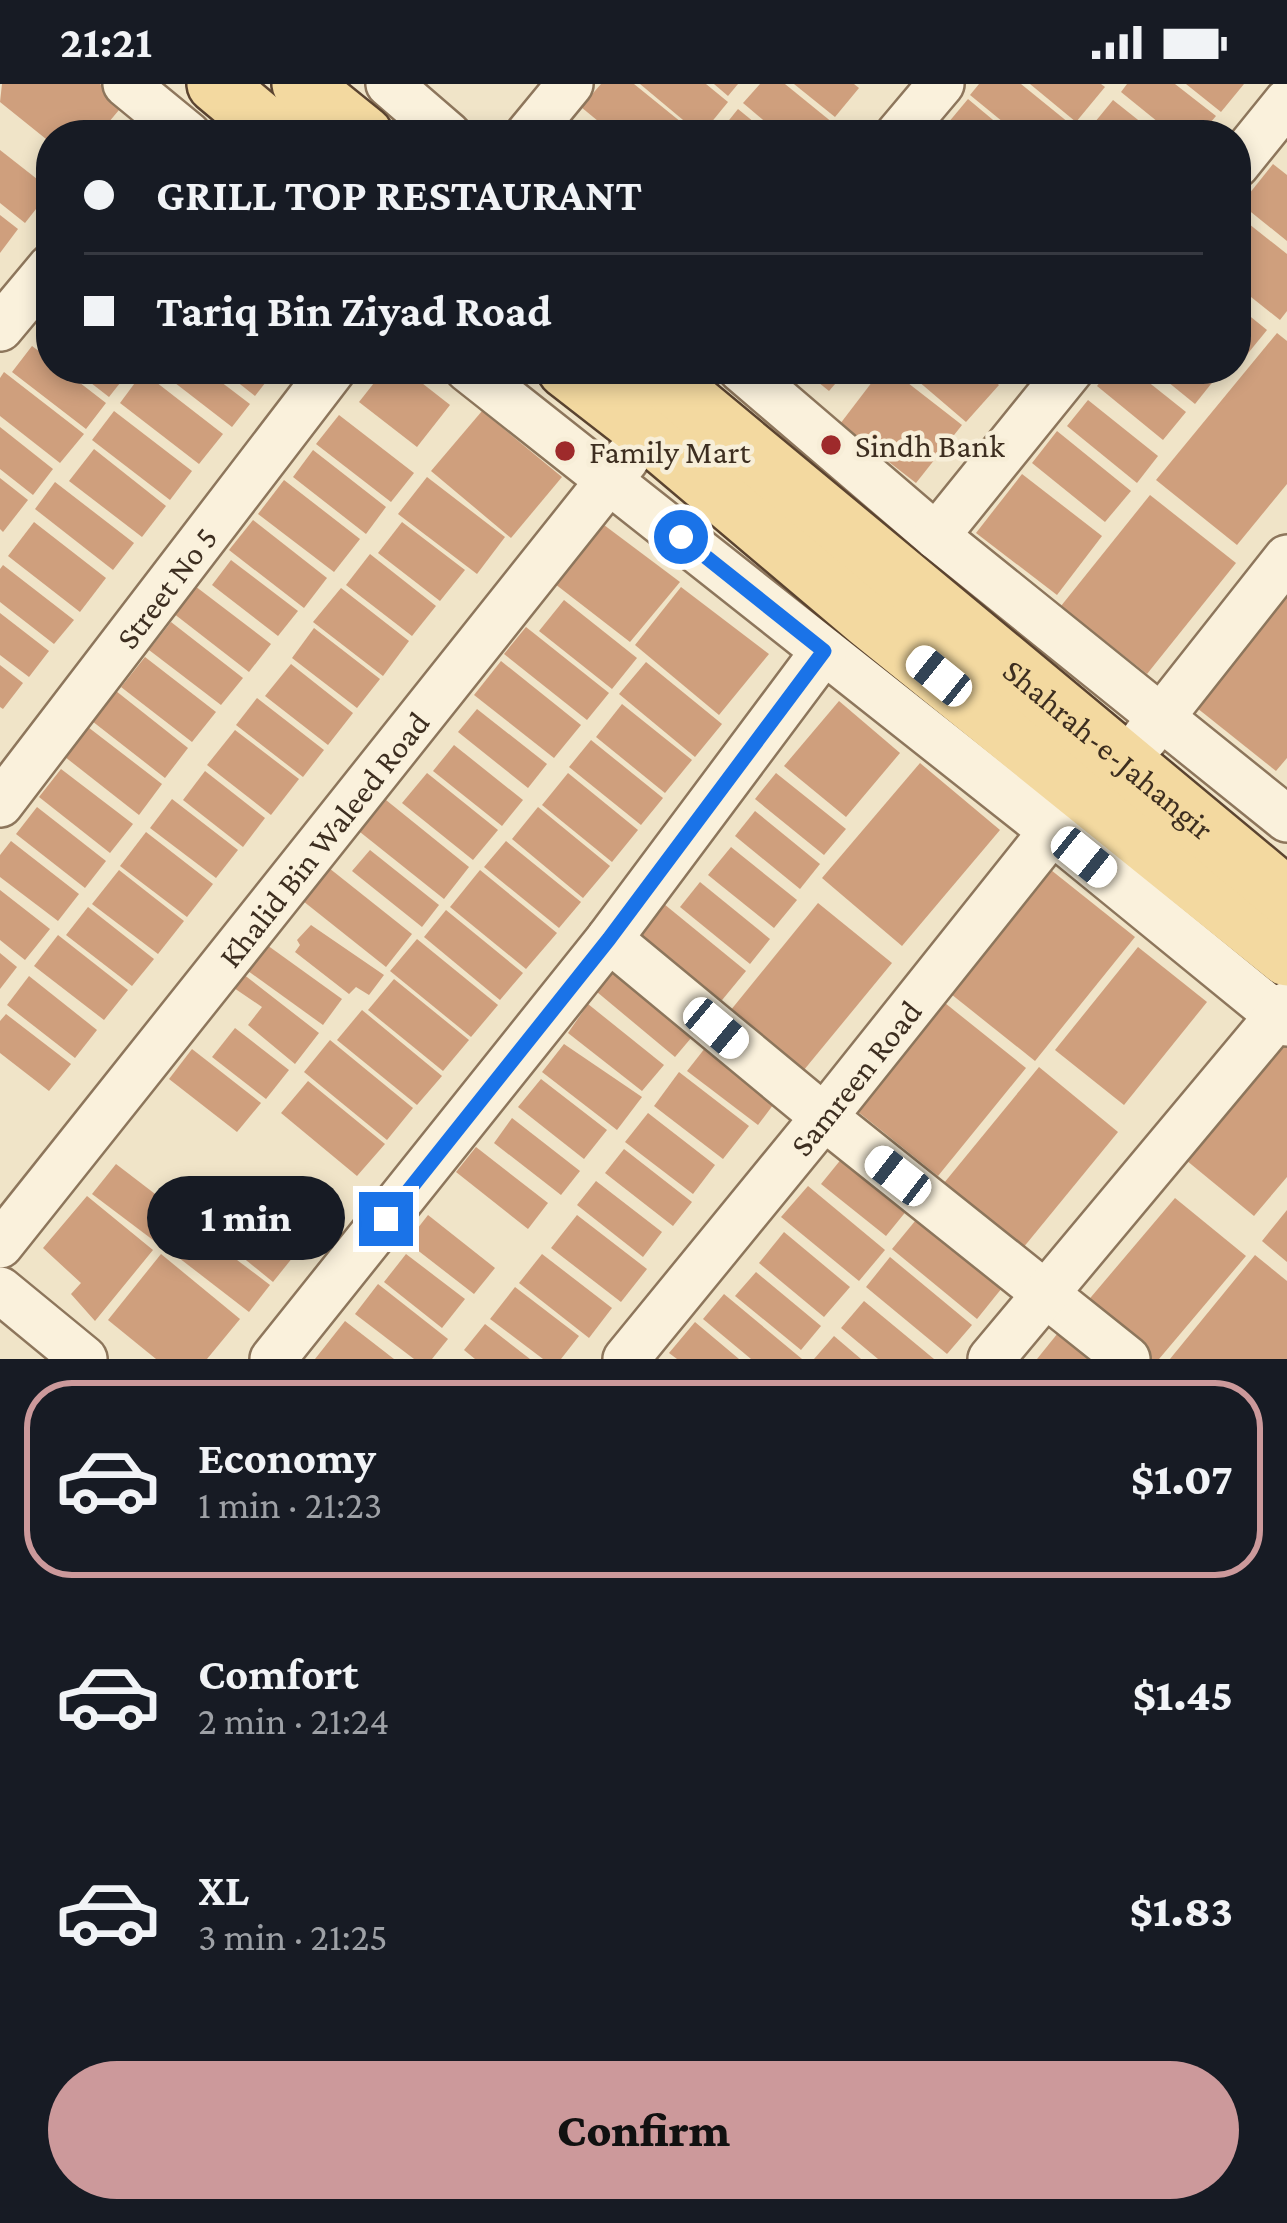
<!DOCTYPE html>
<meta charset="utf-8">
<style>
:root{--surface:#171b24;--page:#20242c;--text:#f1f3f6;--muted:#9ea1a6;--line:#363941;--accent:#cc999b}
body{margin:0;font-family:"Crimson Pro",serif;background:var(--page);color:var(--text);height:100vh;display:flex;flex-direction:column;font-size:45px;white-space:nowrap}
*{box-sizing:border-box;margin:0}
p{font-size:39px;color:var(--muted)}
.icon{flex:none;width:66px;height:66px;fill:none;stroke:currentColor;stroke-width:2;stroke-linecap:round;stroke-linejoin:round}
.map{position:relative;height:1275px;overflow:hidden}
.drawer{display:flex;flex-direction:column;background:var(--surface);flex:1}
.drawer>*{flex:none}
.banner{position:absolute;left:36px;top:36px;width:1215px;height:264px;border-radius:48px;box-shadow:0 6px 18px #0003;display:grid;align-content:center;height:264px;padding:0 48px;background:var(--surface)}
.end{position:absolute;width:54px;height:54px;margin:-27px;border:15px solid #1a73e8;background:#fff;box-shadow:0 0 0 6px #fff}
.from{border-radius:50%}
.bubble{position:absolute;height:84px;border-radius:42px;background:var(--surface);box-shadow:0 6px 18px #0003;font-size:39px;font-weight:800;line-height:84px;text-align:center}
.car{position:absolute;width:36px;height:72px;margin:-36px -18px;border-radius:15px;box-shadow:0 0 9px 3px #0007;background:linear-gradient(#fff 24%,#345 0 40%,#fff 0 76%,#345 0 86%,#fff 0)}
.banner b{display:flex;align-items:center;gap:42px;height:114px;font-size:45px}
.banner b+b{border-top:3px solid var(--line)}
.banner i{width:30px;height:30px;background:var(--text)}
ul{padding:21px 0 0;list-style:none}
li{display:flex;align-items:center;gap:36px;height:198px;margin:0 24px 18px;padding:0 24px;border:6px solid transparent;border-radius:48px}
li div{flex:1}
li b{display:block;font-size:45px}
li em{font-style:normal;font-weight:800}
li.current{border-color:var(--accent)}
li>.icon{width:108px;height:108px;stroke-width:1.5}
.cta{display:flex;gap:24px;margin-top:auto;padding:24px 48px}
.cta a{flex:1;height:138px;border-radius:72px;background:var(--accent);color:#111;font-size:48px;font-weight:800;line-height:138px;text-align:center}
.status{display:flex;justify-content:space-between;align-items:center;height:84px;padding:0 60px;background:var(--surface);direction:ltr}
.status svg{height:33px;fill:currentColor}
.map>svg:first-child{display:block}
.building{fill:#cf9f7d}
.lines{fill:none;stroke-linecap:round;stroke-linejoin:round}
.minor-casing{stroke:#8d765c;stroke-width:50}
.major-casing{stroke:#5b4430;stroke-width:62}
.minor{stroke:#faf1dc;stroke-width:45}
.major{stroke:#f3d9a0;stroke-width:57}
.route{stroke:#1a73e8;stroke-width:15}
.poi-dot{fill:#9e2a2b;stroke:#f7eed8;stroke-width:4.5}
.labels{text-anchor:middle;stroke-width:9;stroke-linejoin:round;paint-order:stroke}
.poi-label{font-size:33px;fill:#3d2e20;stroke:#f7eed8;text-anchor:start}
.street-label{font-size:33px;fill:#3d2e20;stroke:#f7eed8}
</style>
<div class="status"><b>21:21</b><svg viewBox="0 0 49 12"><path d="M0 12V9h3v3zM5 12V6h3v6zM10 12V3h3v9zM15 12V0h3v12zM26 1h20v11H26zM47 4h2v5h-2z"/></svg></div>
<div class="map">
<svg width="1287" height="1275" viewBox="0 0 1287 1275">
<rect width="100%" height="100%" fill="#f0e4c8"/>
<g class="building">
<polygon points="2,0 100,0 124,20 98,51 51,51 51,59 0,18"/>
<polygon points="601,0 634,0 697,51 615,51 581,23"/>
<polygon points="640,0 706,0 728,18 701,51"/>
<polygon points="714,0 738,0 728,12"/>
<polygon points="760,0 785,0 833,39 823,51 781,51 743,19"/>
<polygon points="794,0 854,0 859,4 835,33"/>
<polygon points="979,0 1021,0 1074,43 1067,51 1019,51 970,11"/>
<polygon points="1030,0 1101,0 1105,3 1076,38"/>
<polygon points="1127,0 1175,0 1216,32 1200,51 1174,51 1121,8"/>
<polygon points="1186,0 1244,0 1221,28"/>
<polygon points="968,15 1011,51 938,51"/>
<polygon points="1113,16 1157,51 1089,51 1086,49"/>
<polygon points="738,25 770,51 717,51"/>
<polygon points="0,66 51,106 25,139 0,119"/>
<polygon points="1273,80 1287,91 1287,157 1241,120"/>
<polygon points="0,131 18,145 0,169"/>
<polygon points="1244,136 1287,170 1287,227 1280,236 1236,201 1236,146"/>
<polygon points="1236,221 1267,246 1236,284"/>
<polygon points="51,241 51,268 38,258"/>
<polygon points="1277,249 1287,257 1287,400 1237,461 1156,396"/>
<polygon points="32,262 51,276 51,285 62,285 106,319 86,345 12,288"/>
<polygon points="73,285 131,285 109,313"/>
<polygon points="157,285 204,285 250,320 232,343"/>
<polygon points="221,285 276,285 255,312"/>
<polygon points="385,285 404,285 450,321 417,363 359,318"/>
<polygon points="802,285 848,285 829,307"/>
<polygon points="882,285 890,285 962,341 916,399 840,340"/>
<polygon points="904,285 980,285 999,301 966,338"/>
<polygon points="1111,285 1132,285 1186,328 1163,356 1097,302"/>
<polygon points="1152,285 1212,285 1219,290 1195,320"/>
<polygon points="4,288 84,350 60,379 0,332 0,294"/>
<polygon points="143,288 223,350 199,380 120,319"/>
<polygon points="1088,316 1158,372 1137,399 1067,342"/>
<polygon points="114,327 192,387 170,416 92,356"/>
<polygon points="482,327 562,393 511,454 431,387"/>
<polygon points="339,331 414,389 391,418 316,360"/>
<polygon points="0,343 53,385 33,411 0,385"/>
<polygon points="1057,347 1131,407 1105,438 1032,379"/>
<polygon points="94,365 166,422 142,453 69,397"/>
<polygon points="313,366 386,423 366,450 293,393"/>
<polygon points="1022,390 1102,452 1057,511 976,449"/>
<polygon points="427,393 505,453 477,490 398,430"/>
<polygon points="0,394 28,416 3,448 0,445"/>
<polygon points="284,396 360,455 334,488 258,430"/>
<polygon points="55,398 134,459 113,486 35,425"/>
<polygon points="1150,411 1236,479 1147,590 1061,522"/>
<polygon points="596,435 680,498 630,558 546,493"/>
<polygon points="253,436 327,494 304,524 229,466"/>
<polygon points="34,438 106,494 80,528 8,472"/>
<polygon points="402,438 465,486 440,517 378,469"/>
<polygon points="370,470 436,522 412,552 346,501"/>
<polygon points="231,476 298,527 278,552 212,501"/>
<polygon points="3,481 74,536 54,560 0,518 0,485"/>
<polygon points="195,502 271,560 249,588 173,529"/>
<polygon points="681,503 769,570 719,631 635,561"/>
<polygon points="341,504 409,557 383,592 313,538"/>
<polygon points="1282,510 1287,514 1287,674 1276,687 1192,620"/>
<polygon points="564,516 637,574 612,605 539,547"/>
<polygon points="0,529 49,567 29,593 0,571"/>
<polygon points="171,538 243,594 221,621 149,566"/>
<polygon points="526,543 609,609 587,636 504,570"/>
<polygon points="314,544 380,595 357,624 292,574"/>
<polygon points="145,573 216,628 192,658 121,603"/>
<polygon points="501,577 581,641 554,674 474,611"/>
<polygon points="646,578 722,640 695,673 619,610"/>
<polygon points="291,580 353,629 328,661 265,612"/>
<polygon points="0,581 23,599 3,625 0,623"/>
<polygon points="116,607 188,664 165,694 92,637"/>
<polygon points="257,614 324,666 303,693 236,641"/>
<polygon points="839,617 900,669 846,733 784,682"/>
<polygon points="622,620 692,676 665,709 596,653"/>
<polygon points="477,625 547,680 528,704 458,648"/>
<polygon points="84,640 162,700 139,731 60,669"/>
<polygon points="235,646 299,695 271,731 207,681"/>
<polygon points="591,656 663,714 641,741 569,683"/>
<polygon points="454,661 523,716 502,742 433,687"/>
<polygon points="920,679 1000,746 902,862 822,794"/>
<polygon points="61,685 133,740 110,769 39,713"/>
<polygon points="205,687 265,734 243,763 183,716"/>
<polygon points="427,689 498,746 473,776 402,719"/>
<polygon points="568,689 638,746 612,778 542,721"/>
<polygon points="776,689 846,745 824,771 755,715"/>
<polygon points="172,715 238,766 216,794 150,744"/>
<polygon points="386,716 469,783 444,815 360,748"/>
<polygon points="37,723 106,777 85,804 16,750"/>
<polygon points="538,723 610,782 583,814 512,755"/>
<polygon points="755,727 820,780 800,805 735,752"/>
<polygon points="146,748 213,800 187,833 120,782"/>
<polygon points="11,757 79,810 58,837 0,793 0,771"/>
<polygon points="506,757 581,818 559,844 484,783"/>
<polygon points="731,763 797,816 774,844 708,791"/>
<polygon points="370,766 439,821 422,843 352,787"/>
<polygon points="329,784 412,850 386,883 303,817"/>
<polygon points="119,786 184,837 158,870 92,820"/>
<polygon points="480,786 557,849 526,885 450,823"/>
<polygon points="1051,786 1135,853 1035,977 951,910"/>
<polygon points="700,798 770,855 750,880 680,823"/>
<polygon points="0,806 50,845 25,876 0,856"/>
<polygon points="818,819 892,879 799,992 726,932"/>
<polygon points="664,820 746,887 718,921 635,855"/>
<polygon points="88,823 154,875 132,902 66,851"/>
<polygon points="446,826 523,889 500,916 424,853"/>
<polygon points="311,841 384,891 369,911 356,903 349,910 295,868 300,861 297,856"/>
<polygon points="58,851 128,906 104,936 34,882"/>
<polygon points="417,855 498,921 471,953 390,887"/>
<polygon points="267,861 342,915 323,941 248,887"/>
<polygon points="1138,863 1207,918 1124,1021 1055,966"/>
<polygon points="0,869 17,883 0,905"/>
<polygon points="623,876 702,941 675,973 597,908"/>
<polygon points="243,890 319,949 295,980 248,941 262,923 234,904"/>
<polygon points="29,892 97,946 75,974 7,921"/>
<polygon points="394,895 469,956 443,987 368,926"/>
<polygon points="945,919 1026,984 938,1092 857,1027"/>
<polygon points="588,920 664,981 642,1007 568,949"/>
<polygon points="362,926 442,992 417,1021 337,956"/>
<polygon points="6,930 71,980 49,1007 0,969 0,937"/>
<polygon points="235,944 289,986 266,1015 212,973"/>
<polygon points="1287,955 1287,1093 1254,1132 1175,1067"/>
<polygon points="330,956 413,1024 387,1056 304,988"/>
<polygon points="709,959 779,1013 758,1041 687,987"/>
<polygon points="564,960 642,1013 617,1046 542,988"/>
<polygon points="192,965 261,1019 237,1048 169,995"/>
<polygon points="1039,983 1118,1048 1023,1164 944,1099"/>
<polygon points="679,988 749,1042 723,1075 654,1022"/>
<polygon points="541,995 607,1046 584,1075 518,1023"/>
<polygon points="308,997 385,1060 357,1092 281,1029"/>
<polygon points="648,1029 715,1081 693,1110 625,1058"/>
<polygon points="512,1034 580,1087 561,1111 494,1059"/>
<polygon points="476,1063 548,1119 528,1145 456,1088"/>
<polygon points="624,1065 692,1118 673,1142 605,1089"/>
<polygon points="847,1068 912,1120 886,1152 821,1100"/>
<polygon points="116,1080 176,1126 153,1156 92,1110"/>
<polygon points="596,1097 662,1148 643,1173 577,1121"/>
<polygon points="808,1102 885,1166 859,1197 781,1133"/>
<polygon points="221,1106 297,1168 273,1198 197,1136"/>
<polygon points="87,1112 153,1166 95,1237 71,1210 81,1199 43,1164"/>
<polygon points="1175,1114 1246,1172 1159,1275 1152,1275 1086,1219"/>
<polygon points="925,1125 1010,1194 977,1235 892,1165"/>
<polygon points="1287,1126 1287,1178 1262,1157"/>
<polygon points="428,1131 495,1184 474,1210 407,1158"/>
<polygon points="577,1131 647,1185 621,1218 551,1164"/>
<polygon points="191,1141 270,1201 249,1228 170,1167"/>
<polygon points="784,1148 850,1203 824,1233 759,1179"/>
<polygon points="161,1170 240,1235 207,1275 156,1275 108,1236"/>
<polygon points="406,1170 465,1215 442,1244 384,1198"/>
<polygon points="542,1170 612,1224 589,1254 519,1199"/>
<polygon points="1255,1171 1287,1197 1287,1275 1170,1275"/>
<polygon points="890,1173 972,1241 947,1270 866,1203"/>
<polygon points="756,1188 821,1242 801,1266 735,1212"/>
<polygon points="378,1200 448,1255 432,1275 414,1275 355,1230"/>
<polygon points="515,1203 579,1252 561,1275 543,1275 490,1235"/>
<polygon points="724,1210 802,1275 751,1275 703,1235"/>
<polygon points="864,1217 934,1275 878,1275 841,1244"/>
<polygon points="345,1237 394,1275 315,1275"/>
<polygon points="695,1238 739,1275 677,1275 669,1269"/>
<polygon points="1066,1239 1110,1275 1037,1275"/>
<polygon points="485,1240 530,1275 475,1275 464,1266"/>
<polygon points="834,1252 861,1275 814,1275"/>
</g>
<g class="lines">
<defs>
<g id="minor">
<polyline points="126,0 188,51"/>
<polyline points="389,0 448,51"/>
<polyline points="528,51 570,0"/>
<polyline points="898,51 941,0"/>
<polyline points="1236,81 1287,18"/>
<polyline points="0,244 51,183"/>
<polyline points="468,285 1052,747 1287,939"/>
<polyline points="741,285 936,452 1287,735"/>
<polyline points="936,452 1071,285"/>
<polyline points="1144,655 1287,474"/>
<path id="s1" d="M0,720L333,285"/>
<polyline points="609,855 824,1033 1127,1275"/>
<path id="s2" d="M0,1161L626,375"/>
<polyline points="0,1206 84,1275"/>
<polyline points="273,1275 609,855 824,567"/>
<path id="s3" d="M626,1275L824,1033L1069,726"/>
<polyline points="991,1275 1287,921"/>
</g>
<g id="major">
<polyline points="216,0 277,51"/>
<polyline points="301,0 364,51"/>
<polyline points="566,285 647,348 867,534 1287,873"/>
<path id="s4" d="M652,285L1287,813"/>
</g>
</defs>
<use href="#minor" class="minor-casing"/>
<use href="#major" class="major-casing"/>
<use href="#minor" class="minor"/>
<use href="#major" class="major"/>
</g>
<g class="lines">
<polyline class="route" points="386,1135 609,855 824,567 681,453"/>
</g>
<g class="poi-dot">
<circle cx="831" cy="361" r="12"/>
<circle cx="565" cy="367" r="12"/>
</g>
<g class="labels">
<g class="poi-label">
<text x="855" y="373">Sindh Bank</text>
<text x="589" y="379">Family Mart</text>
</g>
<g class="street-label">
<text dy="12" stroke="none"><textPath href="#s1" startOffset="273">Street No 5</textPath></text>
<text dy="12" stroke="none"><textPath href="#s4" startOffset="594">Shahrah-e-Jahangir</textPath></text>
<text dy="12" stroke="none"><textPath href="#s2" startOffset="519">Khalid Bin Waleed Road</textPath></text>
<text dy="12" stroke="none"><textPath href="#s3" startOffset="363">Samreen Road</textPath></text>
</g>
</g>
</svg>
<i class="end from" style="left:681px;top:453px"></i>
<i class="end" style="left:386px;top:1135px"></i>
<div class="bubble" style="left:147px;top:1092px;width:198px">1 min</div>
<i class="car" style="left:939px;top:592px;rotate:309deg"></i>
<i class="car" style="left:1084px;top:773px;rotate:129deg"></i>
<i class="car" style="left:716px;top:944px;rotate:130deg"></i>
<i class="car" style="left:898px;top:1092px;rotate:308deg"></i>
<div class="banner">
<b><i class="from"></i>GRILL TOP RESTAURANT</b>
<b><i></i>Tariq Bin Ziyad Road</b>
</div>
</div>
<section class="drawer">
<ul>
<li class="current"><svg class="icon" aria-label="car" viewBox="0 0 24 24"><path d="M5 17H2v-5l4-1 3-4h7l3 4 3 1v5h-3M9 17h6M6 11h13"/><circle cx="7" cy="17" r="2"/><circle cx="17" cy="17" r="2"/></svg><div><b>Economy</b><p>1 min · 21:23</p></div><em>$1.07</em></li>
<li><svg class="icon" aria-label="car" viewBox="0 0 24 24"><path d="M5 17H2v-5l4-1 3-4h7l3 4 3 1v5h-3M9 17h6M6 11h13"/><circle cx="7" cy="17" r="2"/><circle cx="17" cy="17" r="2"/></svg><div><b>Comfort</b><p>2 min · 21:24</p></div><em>$1.45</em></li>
<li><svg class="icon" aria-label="car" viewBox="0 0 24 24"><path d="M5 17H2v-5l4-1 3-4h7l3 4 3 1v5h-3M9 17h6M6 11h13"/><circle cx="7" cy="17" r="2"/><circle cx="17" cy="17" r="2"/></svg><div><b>XL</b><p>3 min · 21:25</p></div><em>$1.83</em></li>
</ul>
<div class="cta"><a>Confirm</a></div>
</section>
